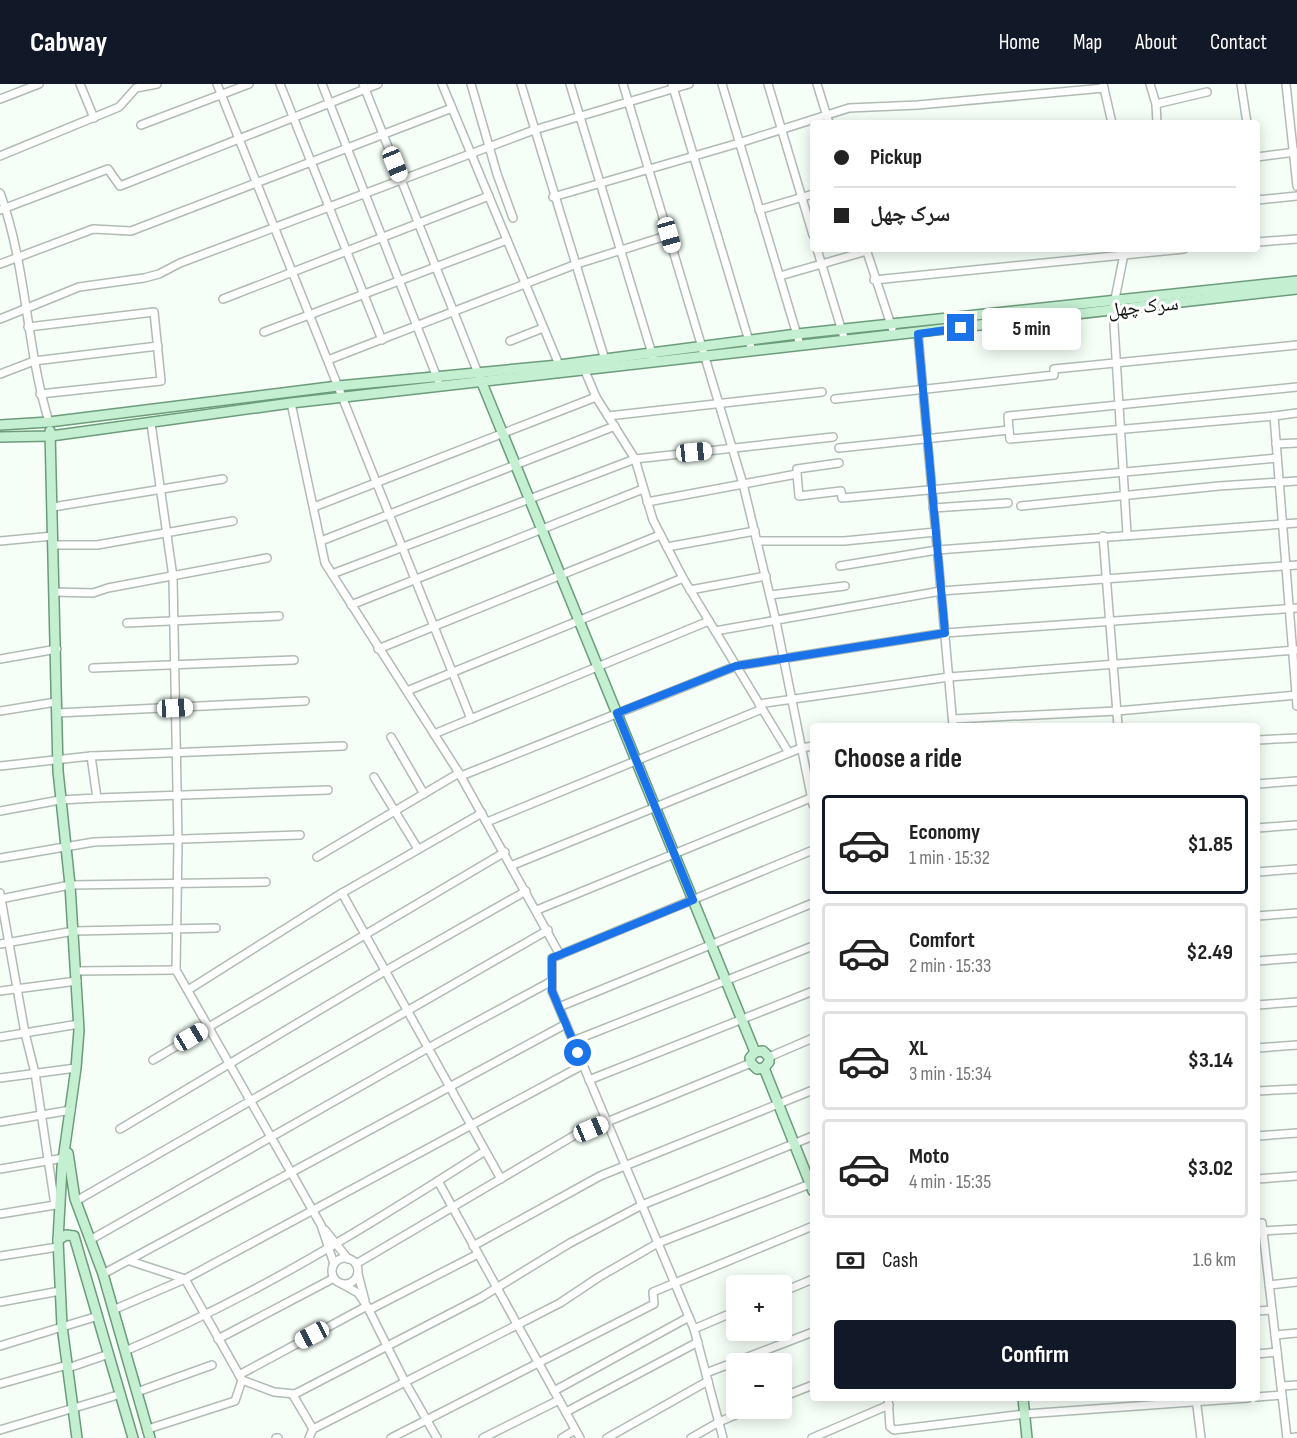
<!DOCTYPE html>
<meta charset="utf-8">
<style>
:root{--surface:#fff;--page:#f2f2f2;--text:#222;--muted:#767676;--line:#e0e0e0;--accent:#111827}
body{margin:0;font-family:"Sofia Sans Condensed","Noto Naskh Arabic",sans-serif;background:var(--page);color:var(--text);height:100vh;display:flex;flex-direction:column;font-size:22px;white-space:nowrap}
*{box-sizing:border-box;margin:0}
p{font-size:20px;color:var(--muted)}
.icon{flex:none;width:33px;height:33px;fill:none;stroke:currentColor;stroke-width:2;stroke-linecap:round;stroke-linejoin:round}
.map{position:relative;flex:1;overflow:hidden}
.side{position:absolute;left:810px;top:639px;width:450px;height:678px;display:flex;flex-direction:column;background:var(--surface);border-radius:6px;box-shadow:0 3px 15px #0003}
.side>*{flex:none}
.banner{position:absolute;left:810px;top:36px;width:450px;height:132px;border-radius:6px;box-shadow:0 3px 15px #0003;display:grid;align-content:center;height:132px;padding:0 24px;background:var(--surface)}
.tools{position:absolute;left:726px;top:1191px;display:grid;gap:12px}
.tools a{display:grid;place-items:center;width:66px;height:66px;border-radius:6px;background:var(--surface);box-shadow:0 3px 15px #0003;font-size:30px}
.end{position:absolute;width:27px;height:27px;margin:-14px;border:8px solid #1a73e8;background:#fff;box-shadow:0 0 0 3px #fff}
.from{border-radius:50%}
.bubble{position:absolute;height:42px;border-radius:6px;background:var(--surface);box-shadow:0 3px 15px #0003;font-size:20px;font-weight:700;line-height:42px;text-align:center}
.car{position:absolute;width:18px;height:36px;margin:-18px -9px;border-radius:8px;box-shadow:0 0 4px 2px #0007;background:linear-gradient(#fff 24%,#345 0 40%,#fff 0 76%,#345 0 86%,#fff 0)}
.banner b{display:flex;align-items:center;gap:21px;height:57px;font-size:22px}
.banner b+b{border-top:2px solid var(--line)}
.banner i{width:15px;height:15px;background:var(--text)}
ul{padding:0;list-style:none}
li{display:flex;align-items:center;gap:18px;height:99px;margin:0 12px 9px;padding:0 12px;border:3px solid var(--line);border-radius:6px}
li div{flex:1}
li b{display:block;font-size:22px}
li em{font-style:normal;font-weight:700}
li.active{border-color:var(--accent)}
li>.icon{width:54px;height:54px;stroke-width:1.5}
h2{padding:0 24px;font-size:27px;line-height:72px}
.pay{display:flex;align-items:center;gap:15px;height:66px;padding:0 24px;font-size:22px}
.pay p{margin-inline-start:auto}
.cta{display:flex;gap:12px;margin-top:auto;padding:12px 24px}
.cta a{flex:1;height:69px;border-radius:6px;background:var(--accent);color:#fff;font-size:24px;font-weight:700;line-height:69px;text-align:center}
header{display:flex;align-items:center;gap:36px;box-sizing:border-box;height:84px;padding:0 30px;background:var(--accent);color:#fff}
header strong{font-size:28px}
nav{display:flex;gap:33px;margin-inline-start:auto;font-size:21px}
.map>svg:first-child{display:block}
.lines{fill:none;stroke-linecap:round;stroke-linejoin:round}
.minor-casing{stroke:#b0bcb3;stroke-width:10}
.major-casing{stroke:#6c9c7a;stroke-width:12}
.minor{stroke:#fff;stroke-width:7}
.major{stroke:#c4efd0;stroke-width:9}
.route{stroke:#1a73e8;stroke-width:8}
.labels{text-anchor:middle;stroke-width:6;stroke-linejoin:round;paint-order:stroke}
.street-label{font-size:20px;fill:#121713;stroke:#fff}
</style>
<header>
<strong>Cabway</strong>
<nav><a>Home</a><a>Map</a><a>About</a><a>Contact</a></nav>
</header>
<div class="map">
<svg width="1297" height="1354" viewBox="0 0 1297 1354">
<rect width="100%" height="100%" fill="#f5fef7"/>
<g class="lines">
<defs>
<g id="minor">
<polyline points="80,0 94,34"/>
<polyline points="217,0 471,635"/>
<polyline points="280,0 382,256"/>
<polyline points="322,0 438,296"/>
<polyline points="363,0 478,289"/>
<polyline points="442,0 560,283"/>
<polyline points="471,0 497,90 513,134"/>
<polyline points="521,0 606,279"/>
<polyline points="570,0 653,273"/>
<polyline points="623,0 743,400 776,537 813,721"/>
<polyline points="672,0 752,267"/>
<polyline points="722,0 800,261"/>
<polyline points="768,0 813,151"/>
<polyline points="817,0 829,39"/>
<polyline points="1103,0 1112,39"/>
<polyline points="1150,0 1156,20 1157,39"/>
<polyline points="1241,0 1247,39"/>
<polyline points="1286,0 1297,102"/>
<polyline points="0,15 39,0"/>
<polyline points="1156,20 1207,8"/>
<polyline points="141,41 249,0"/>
<polyline points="0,72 119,23 136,4 157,0"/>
<polyline points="1257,73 1296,68"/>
<path d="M0,109C27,182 26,264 49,338"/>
<polyline points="553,113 739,59 849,24 918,21 1104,4"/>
<polyline points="1257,116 1297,112"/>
<polyline points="0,126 108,85 120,102 378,0"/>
<polyline points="759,126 813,110"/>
<polyline points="1257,158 1297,155"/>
<polyline points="817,165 845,257"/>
<polyline points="866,165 892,244"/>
<polyline points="1125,165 1113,225 1127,450"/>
<polyline points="0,180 93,145 131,147 452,24"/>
<polyline points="780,192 867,167"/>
<polyline points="874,196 1184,165"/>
<polyline points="223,215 489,112"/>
<polyline points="0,235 79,203 144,194 159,190 180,179 534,46 689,0"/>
<polyline points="28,243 154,228 161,297 40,310"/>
<polyline points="264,248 507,156"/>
<polyline points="918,250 953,642"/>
<polyline points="510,257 543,244"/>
<polyline points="328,276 574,181 669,151"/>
<polyline points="585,287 596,313 635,375 653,436 683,494 789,669"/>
<polyline points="0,290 34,277 158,262"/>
<polyline points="835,315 1054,291 1054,285 1297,261"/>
<polyline points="291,319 325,479 459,689 560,871"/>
<polyline points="1297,329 1274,332 1297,622"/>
<polyline points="608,332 822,308"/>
<polyline points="151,339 173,493 178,757 176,886 321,1141 334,1180"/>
<polyline points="1009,346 1008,332 1297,303"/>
<polyline points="1276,360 1297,359"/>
<polyline points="839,364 1009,346 1010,355 1274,332"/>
<polyline points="797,390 797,385 839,379"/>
<polyline points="647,418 797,390 799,412 841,407 842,414 1277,374"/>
<polyline points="1021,422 1219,402 1297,397"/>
<polyline points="53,423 223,395"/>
<polyline points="314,423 596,313"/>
<polyline points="933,424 1008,419"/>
<polyline points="1103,452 1118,642"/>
<polyline points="0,457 53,452"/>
<polyline points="321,457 615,342"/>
<polyline points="757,457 844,457 936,448"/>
<polyline points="54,461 97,461 233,437"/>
<polyline points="667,463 755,447"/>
<polyline points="840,482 937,466 1297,439"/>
<polyline points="332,490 635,375 833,353"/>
<polyline points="690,506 766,492"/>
<polyline points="55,508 93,509 108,504 267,474"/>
<polyline points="770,511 845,502"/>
<polyline points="351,521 643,405"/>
<polyline points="127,539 279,532"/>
<polyline points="715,547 941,507 1297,481"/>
<polyline points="378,565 660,451"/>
<polyline points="0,575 57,565"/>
<polyline points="93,584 294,576"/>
<polyline points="407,607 683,494"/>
<polyline points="759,620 949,593 1297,566"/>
<polyline points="0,627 56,618"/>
<polyline points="57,629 305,617"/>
<polyline points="953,635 1117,627 1297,611"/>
<polyline points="434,650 709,537"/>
<polyline points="391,653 424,710"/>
<polyline points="1257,656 1297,654"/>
<polyline points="91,672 343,662"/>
<polyline points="0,682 91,672 97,714 60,716 0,727"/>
<polyline points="461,692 736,582 945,549 1297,524"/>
<polyline points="374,693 418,765"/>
<polyline points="1257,700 1297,697"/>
<polyline points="97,714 328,706"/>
<polyline points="487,738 762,625"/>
<polyline points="1257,744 1297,741"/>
<polyline points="317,773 459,689"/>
<polyline points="0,774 94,758 300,751"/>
<polyline points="513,781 801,664 813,662"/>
<polyline points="1257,788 1297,785"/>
<polyline points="0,809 25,949 35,989 55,1121 59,1121"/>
<polyline points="342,809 501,1095"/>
<polyline points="0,815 70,801 266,798"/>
<polyline points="537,826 813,713"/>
<polyline points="1257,832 1297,829"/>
<polyline points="0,860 74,847 216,844"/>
<polyline points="1257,877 1297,874"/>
<polyline points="76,887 176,886"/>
<polyline points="188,906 342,809 482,729"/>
<polyline points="0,907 77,897"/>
<polyline points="1257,921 1297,918"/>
<polyline points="559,923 813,819"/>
<polyline points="0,953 79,940"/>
<polyline points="573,957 813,862"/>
<polyline points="1257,964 1297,961"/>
<polyline points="769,973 813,954"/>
<polyline points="153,976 505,768"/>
<polyline points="0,994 76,984"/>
<polyline points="589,996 813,907"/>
<polyline points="1257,1007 1297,1005"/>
<polyline points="0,1038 71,1026"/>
<polyline points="120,1045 385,887 526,807"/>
<polyline points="1257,1052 1297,1049"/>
<polyline points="0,1085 64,1074"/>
<polyline points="1257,1095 1297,1092"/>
<polyline points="438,1097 580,1354"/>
<polyline points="76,1117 548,846"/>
<polyline points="0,1130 55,1121"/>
<polyline points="1257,1139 1262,1139 1287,1354"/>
<polyline points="325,1146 348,1175"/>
<polyline points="1263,1147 1297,1145"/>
<polyline points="90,1156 428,964 552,897"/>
<polyline points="473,1162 600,1092 813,1006"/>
<polyline points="0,1172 58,1163"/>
<circle cx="345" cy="1187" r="13"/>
<polyline points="130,1177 185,1195 242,1296 274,1308 295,1310"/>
<polyline points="356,1180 575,1051 751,979"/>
<polyline points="103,1190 566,940"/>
<polyline points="358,1190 365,1217"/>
<polyline points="342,1200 358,1209 367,1222 405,1298 437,1354"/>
<polyline points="1269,1201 1297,1198"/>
<polyline points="782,1208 813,1195"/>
<polyline points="0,1218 60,1207"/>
<polyline points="113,1226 185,1195 583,981"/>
<polyline points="369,1226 478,1170"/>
<polyline points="1257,1227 1272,1226"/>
<polyline points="694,1245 736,1227"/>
<polyline points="1275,1251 1297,1249"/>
<polyline points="218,1255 334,1194"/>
<polyline points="0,1262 98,1232"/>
<path d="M125,1267C252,1214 370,1141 485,1067"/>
<polyline points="1257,1270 1277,1268"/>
<polyline points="68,1284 109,1270"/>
<polyline points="706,1289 813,1248"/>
<polyline points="239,1291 367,1222"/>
<polyline points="0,1300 67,1281"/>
<polyline points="1281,1302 1297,1301"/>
<polyline points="554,1307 689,1233"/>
<polyline points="137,1308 212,1281"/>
<polyline points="782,1313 813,1301"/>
<polyline points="1257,1313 1282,1311"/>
<polyline points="888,1314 890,1343 894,1346 1025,1330 1248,1314"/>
<polyline points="1196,1314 1201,1354"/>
<polyline points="566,1328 698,1258"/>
<polyline points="148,1345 235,1317 242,1296"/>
<polyline points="313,1345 560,1219 599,1193 658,1159 810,1100"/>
<polyline points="0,1346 121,1310"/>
<polyline points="276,1354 278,1354"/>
<polyline points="309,1354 313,1345 293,1311 480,1214 570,1159 642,1121 813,1052"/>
<polyline points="391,1354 654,1220 653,1208 813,1142"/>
<polyline points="483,1354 559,1316"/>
<polyline points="562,1354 575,1346"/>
<polyline points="607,1354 708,1297"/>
<polyline points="691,1354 719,1338 752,1324"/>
<polyline points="723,1354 694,1245 552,907 552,874 813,766"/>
<polyline points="812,1354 889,1321"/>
<polyline points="1287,1354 1297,1353"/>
</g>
<g id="major">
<polyline points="480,294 755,968"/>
<polyline points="0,341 49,338 338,302 559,281 797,250 1297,197"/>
<polyline points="50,347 58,687 70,801 79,946 76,984 62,1083 58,1156 62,1242 77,1354"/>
<polyline points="0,353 51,352 291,319 1297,205"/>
<polyline points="755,968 763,967 769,973 769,978 764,984"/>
<polyline points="755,968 750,974 751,979 757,985 764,984"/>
<polyline points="764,984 813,1107"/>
<polyline points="68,1069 75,1115 103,1190 150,1354"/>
<polyline points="58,1156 66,1151 74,1152 133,1354"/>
<polyline points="1023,1314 1027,1354"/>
</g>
</defs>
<use href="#minor" class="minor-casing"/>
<use href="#major" class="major-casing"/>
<use href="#minor" class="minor"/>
<use href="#major" class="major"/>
</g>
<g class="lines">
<polyline class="route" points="578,969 552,907 552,874 693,816 617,629 736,582 945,549 918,250 961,244"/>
</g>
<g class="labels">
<g class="street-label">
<text transform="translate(1143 222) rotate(-6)" y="7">سرک چهل</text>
</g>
</g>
</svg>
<div class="tools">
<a>+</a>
<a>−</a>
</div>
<i class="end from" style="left:578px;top:969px"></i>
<i class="end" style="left:961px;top:244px"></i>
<div class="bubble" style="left:982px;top:224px;width:99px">5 min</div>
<i class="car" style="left:395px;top:80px;rotate:158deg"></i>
<i class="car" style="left:669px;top:151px;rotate:164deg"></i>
<i class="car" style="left:694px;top:368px;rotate:84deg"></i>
<i class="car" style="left:175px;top:624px;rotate:87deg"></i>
<i class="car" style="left:191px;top:953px;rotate:59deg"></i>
<i class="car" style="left:591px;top:1045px;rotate:67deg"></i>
<i class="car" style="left:312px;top:1251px;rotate:242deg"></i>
<div class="banner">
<b><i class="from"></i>Pickup</b>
<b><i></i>سرک چهل</b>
</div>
<section class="side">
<h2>Choose a ride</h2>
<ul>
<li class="active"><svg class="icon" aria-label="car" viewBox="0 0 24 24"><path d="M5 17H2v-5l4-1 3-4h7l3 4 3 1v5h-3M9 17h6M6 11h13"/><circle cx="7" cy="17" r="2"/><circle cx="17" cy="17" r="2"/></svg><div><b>Economy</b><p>1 min · 15:32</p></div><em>$1.85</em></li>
<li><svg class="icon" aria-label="car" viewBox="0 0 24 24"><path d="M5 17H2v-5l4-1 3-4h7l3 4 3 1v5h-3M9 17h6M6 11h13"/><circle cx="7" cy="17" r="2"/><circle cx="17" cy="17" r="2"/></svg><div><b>Comfort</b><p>2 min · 15:33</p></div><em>$2.49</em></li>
<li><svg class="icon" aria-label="car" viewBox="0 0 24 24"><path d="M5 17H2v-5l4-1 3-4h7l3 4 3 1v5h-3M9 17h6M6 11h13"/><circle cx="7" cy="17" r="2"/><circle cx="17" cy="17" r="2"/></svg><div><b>XL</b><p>3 min · 15:34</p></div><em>$3.14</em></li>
<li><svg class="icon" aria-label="car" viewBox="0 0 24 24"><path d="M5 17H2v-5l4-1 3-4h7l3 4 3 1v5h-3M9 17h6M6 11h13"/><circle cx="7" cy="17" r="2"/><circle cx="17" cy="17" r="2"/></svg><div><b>Moto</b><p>4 min · 15:35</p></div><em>$3.02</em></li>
</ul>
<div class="pay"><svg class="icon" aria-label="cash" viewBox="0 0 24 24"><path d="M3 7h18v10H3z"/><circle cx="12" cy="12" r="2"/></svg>Cash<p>1.6 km</p></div>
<div class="cta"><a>Confirm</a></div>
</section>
</div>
